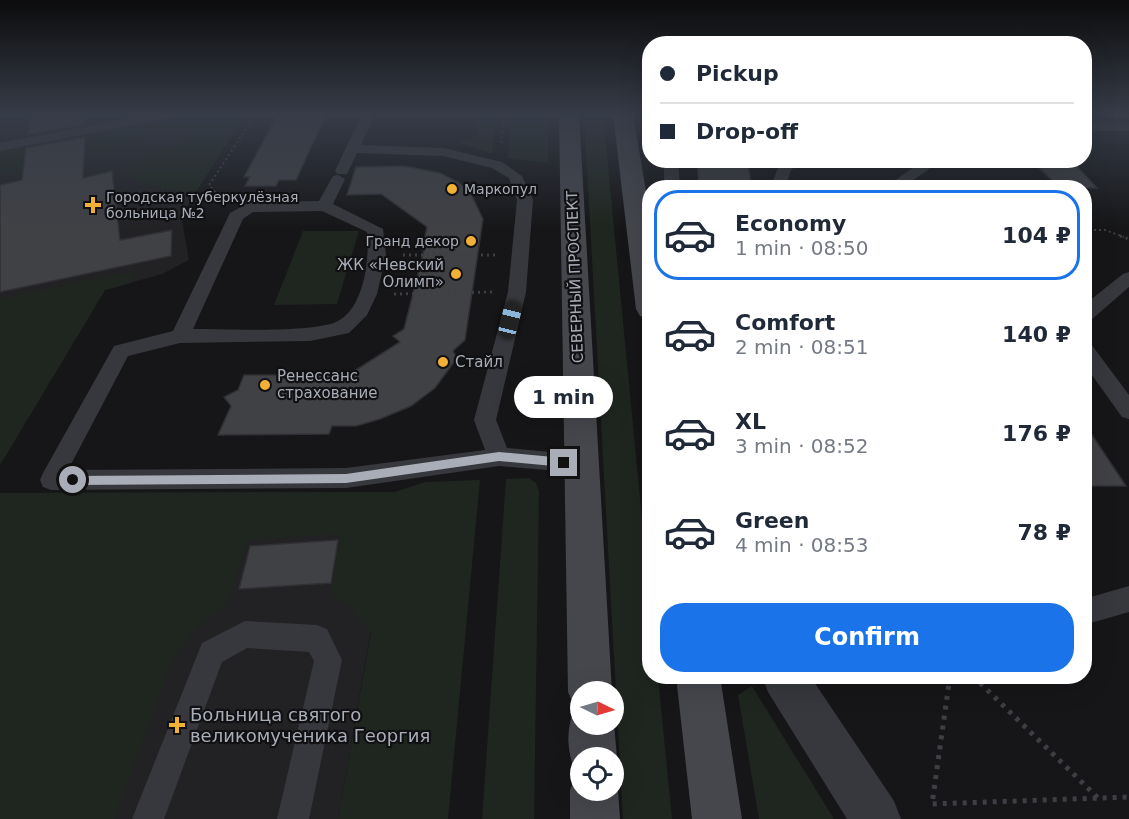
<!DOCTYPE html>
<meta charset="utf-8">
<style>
:root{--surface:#fff;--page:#f2f2f3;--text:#1f2937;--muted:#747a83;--line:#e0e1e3;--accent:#1a73e8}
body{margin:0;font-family:"DejaVu Sans",sans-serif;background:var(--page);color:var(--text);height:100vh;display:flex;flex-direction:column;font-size:22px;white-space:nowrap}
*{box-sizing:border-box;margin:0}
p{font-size:20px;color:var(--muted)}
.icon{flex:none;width:33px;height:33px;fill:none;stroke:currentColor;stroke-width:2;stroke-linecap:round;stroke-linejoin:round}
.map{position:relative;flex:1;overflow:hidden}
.side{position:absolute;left:642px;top:180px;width:450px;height:504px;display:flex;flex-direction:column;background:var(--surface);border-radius:24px;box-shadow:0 6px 24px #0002}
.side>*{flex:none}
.hud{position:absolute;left:642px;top:36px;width:450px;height:132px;border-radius:24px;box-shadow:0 6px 24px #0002;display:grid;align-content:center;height:132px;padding:0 18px;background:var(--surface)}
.needle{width:39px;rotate:95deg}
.tools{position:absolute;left:570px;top:681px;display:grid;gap:12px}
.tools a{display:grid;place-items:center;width:54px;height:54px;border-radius:50%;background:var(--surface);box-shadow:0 6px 24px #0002;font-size:30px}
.end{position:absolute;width:27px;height:27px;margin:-14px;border:8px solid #a8adb8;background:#111;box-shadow:0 0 0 3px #111}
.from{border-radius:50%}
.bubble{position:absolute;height:42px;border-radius:21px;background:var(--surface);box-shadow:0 6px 24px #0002;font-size:20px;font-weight:700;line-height:42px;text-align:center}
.car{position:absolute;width:18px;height:36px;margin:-18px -9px;border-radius:8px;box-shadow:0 0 4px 2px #0007;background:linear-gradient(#222 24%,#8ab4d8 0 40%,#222 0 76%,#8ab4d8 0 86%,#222 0)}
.hud b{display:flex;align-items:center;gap:21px;height:57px;font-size:22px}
.hud b+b{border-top:2px solid var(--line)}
.hud i{width:15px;height:15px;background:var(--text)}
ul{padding:10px 0 0;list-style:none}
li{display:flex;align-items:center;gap:18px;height:90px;margin:0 12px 9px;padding:0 6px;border:3px solid transparent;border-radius:24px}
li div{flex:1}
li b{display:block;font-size:22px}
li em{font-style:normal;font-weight:700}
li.active{border-color:var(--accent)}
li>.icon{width:54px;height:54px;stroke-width:1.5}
.action{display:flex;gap:12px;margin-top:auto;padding:12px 18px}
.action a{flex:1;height:69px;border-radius:24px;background:var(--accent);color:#fff;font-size:24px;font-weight:700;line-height:69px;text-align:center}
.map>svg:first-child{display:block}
.built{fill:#222225}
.green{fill:#1e261f}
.building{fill:#404145;stroke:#303034;stroke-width:1.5}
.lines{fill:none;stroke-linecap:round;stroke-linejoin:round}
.path-far2{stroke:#3d3f44;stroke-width:2;stroke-dasharray:2 3;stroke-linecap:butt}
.path-far1{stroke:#3d3f44;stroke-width:3;stroke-dasharray:2 4;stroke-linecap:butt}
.path{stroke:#3d3f44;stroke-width:5;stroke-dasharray:4 6;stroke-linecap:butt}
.lane{fill:#37383d;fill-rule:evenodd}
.street{fill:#37383d;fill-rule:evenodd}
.secondary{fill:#45474d;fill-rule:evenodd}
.route{fill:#a8adb8}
.poi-dot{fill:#f2b134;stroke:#111113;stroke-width:2}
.labels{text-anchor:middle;stroke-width:4.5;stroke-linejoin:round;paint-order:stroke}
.far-poi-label{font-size:14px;fill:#a8adb8;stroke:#111113;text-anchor:start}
.poi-label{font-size:15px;fill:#a8adb8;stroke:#111113;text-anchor:start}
.street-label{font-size:15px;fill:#a8adb8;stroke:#111113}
.near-poi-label{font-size:18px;fill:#a8adb8;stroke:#111113;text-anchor:start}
</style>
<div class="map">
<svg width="1129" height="819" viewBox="0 0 1129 819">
<rect width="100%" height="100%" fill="#161618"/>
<g class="built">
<polygon points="0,114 246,114 181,215 189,260 162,274 105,290 0,465"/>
<polygon points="395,492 338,819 0,819 0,493"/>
</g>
<g class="green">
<polygon points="97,114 246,114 193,196 144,184 128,174 128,163 194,134 185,128 157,133 61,165 0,175 0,153 30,144 81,136"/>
<polygon points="469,114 496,114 492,154 456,142 470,139 478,133 475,120"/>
<polygon points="511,114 548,114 548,163 508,158"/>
<polygon points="584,114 603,114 649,591 650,676 658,677 672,819 623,819"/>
<polygon points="303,231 359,231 337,304 274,305"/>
<polygon points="117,274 135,274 131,283 105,290 0,465 0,299"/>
<polygon points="529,478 536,483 539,492 534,819 482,819 506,479"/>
<polygon points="480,480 448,819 338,819 371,632 348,606 331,594 340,534 248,540 227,604 196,628 172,660 114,819 0,819 0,493 395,492 425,482"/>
<polygon points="752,686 834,819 759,819 738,695"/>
</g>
<g class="building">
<polygon points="31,114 86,114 85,124 28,135"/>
<polygon points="278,114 326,114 296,180 279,180 276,186 245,186 250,177 244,177"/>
<polygon points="85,137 83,178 112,171 120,240 172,230 171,256 0,292 0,185 22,180 26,148"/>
<polygon points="697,160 747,160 752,188 699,188"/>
<polygon points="1032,161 1072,161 1097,188 1060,188"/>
<polygon points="404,166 440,173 458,182 471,194 483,219 465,340 453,351 457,358 435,388 411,406 380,419 356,426 332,426 329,434 218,435 231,406 224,397 238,390 244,375 332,375 339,371 345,377 400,342 393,336 404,329 424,250 422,250 427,227 381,194 347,195 356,167"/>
<polygon points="1084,423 1126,486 1084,486"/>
<polygon points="338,540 331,583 239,589 250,546"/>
</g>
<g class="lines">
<g class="path-far2">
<polyline points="501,143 504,114"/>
<polyline points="970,181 990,182"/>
<polyline points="959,188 970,181 974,187 980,188"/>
<polyline points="995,188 990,182 999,182"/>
<polyline points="222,200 209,185 256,114"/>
<polyline points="1084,230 1105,230 1124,237"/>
</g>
<g class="path-far1">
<polyline points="1120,236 1129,239"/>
<polyline points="403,255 495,255"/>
<polyline points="394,294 492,292"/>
</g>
<g class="path">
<polyline points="950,676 932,804 1129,797"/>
<polyline points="973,676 1098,798"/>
</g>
<g class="lane">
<polygon points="149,114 176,114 169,118 0,151 0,143"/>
<path d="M362,114H375L361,145L443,148L502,162L522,176L533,200L526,292L496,420L507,448L582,455L590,457L593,464L590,471L582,473L499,466L346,488L51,490L43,487L40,480L43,473L114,346L173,331L230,213L250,202L319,201L333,176L338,175L345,179L333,204L383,229L386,255L377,294L367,315L349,333L310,341L180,343L128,356L68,470L346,468L485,450L474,420L508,292L517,200L509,178L492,168L443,156L357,153L347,174H337L335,171ZM322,211L367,232C370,258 364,310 336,322C311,333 224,329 193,329L243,219L253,212Z"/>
<rect x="1084" y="123" width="45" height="8"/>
<polygon points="664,160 678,160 680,188 664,188"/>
<polygon points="786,160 803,160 791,170 785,188 770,188 778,168"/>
<polygon points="924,160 942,160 902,188 884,188"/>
<polygon points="1129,272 1129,287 1091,320 1084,321 1084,305 1123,274"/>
<polygon points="1084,342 1091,344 1129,395 1129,419 1122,417 1084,364"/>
<polygon points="1129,586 1129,612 1084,625 1084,599"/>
<polygon points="245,621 317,625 327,629 342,660 309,819 277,819 314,661 309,652 247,648 222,662 164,819 132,819 202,643"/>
</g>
<polygon class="street" points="762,676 810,676 894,801 901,819 847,819 768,692"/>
<g class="secondary">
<path d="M559,114H579L612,692H580V724L614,723L617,758L614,766V758H580V790H614V778L618,790L620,819H570V790L576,774C567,752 565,730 575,708L568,692Z"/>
<polygon points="613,114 633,114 650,215 650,319 640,316 636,309"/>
<polygon points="676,676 720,676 742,819 692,819"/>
</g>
</g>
<linearGradient id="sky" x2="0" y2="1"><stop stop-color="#0c0c0d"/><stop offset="0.5" stop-color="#363c48"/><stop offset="1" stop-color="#363c48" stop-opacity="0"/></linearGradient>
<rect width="1129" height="229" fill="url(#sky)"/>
<polygon class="route" points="499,452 564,458 569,463 564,467 499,461 346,483 73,485 68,480 73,476 346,474"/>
<g class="poi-dot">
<circle cx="452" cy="189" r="6"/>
<path d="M90 196h6v6h6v6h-6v6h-6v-6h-6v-6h6z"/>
<circle cx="471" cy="241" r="6"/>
<circle cx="456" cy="274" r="6"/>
<circle cx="443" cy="362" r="6"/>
<circle cx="265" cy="385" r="6"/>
<path d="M174 716h6v6h6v6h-6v6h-6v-6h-6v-6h6z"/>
</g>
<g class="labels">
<g class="far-poi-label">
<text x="464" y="194">Маркопул</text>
<text x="106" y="202">Городская туберкулёзная<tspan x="106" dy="16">больница №2</tspan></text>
<text x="459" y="246" text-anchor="end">Гранд декор</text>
</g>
<g class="poi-label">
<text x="444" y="270" text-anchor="end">ЖК «Невский<tspan x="444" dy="17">Олимп»</tspan></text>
<text x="455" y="367">Стайл</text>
<text x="277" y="381">Ренессанс<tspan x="277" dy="17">страхование</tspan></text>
</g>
<g class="street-label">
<text transform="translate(575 277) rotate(-92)" y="5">СЕВЕРНЫЙ ПРОСПЕКТ</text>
</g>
<g class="near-poi-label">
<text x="190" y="721">Больница святого<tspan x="190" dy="21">великомученика Георгия</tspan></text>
</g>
</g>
</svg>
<div class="tools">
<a><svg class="needle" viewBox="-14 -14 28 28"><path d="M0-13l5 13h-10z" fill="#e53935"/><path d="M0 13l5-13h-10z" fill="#747a83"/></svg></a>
<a><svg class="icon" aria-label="locate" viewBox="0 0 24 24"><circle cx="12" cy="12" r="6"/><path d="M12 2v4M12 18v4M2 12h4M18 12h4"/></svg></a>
</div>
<i class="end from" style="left:73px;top:480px"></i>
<i class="end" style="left:564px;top:463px"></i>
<div class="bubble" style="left:514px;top:376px;width:99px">1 min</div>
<i class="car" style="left:510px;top:320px;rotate:14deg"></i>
<div class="hud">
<b><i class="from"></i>Pickup</b>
<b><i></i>Drop-off</b>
</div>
<section class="side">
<ul>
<li class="active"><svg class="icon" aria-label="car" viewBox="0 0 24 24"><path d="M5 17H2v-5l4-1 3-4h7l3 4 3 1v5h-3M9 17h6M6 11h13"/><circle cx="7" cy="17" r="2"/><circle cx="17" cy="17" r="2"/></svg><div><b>Economy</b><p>1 min · 08:50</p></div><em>104 ₽</em></li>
<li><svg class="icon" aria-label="car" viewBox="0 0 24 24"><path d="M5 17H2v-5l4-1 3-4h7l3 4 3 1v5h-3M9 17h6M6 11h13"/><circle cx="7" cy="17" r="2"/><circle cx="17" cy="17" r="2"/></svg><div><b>Comfort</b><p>2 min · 08:51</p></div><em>140 ₽</em></li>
<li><svg class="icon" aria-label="car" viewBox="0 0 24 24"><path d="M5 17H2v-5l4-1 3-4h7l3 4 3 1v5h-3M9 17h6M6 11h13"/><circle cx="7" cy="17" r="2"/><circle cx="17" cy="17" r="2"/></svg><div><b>XL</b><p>3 min · 08:52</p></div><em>176 ₽</em></li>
<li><svg class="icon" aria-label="car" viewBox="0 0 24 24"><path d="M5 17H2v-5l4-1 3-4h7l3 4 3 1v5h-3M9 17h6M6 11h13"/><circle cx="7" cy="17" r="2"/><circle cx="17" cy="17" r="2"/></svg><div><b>Green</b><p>4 min · 08:53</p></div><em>78 ₽</em></li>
</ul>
<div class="action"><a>Confirm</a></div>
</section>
</div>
